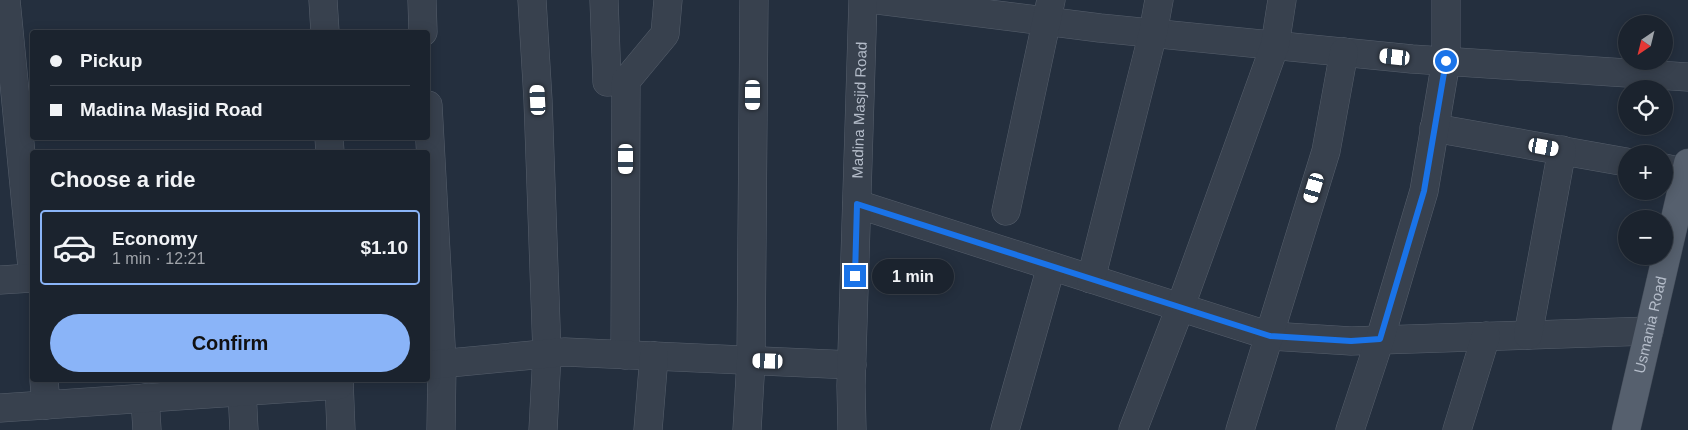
<!DOCTYPE html>
<meta charset="utf-8">
<style>
:root{--surface:#1b232e;--page:#242b36;--text:#f1f3f6;--muted:#a0a4aa;--line:#39404a;--accent:#8ab4f8}
body{margin:0;font-family:Helvetica,sans-serif;background:var(--page);color:var(--text);height:100vh;display:flex;flex-direction:column;font-size:19px;white-space:nowrap}
*{box-sizing:border-box;margin:0}
p{font-size:16px;color:var(--muted)}
.icon{flex:none;width:28px;height:28px;fill:none;stroke:currentColor;stroke-width:2;stroke-linecap:round;stroke-linejoin:round}
.map{position:relative;flex:1;overflow:hidden}
.panel{position:absolute;left:30px;top:150px;width:400px;height:232px;display:flex;flex-direction:column;background:var(--surface);border-radius:5px;box-shadow:0 2px 12px #0003,0 0 0 1px var(--line)}
.panel>*{flex:none}
.guide{position:absolute;left:30px;top:30px;width:400px;height:110px;border-radius:5px;box-shadow:0 2px 12px #0003,0 0 0 1px var(--line);display:grid;align-content:center;height:110px;padding:0 20px;background:var(--surface)}
.needle{width:32px;rotate:215deg}
.buttons{position:absolute;left:1618px;top:15px;display:grid;gap:10px}
.buttons a{display:grid;place-items:center;width:55px;height:55px;border-radius:50%;background:var(--surface);box-shadow:0 2px 12px #0003,0 0 0 1px var(--line);font-size:25px}
.end{position:absolute;width:22px;height:22px;margin:-11px;border:6px solid #1a73e8;background:#fff;box-shadow:0 0 0 2px #fff}
.from{border-radius:50%}
.bubble{position:absolute;height:35px;border-radius:18px;background:var(--surface);box-shadow:0 2px 12px #0003,0 0 0 1px var(--line);font-size:16px;font-weight:800;line-height:35px;text-align:center}
.car{position:absolute;width:15px;height:30px;margin:-15px -8px;border-radius:6px;box-shadow:0 0 4px 1px #0007;background:linear-gradient(#fff 24%,#345 0 40%,#fff 0 76%,#345 0 86%,#fff 0)}
.guide b{display:flex;align-items:center;gap:18px;height:48px;font-size:19px}
.guide b+b{border-top:1px solid var(--line)}
.guide i{width:12px;height:12px;background:var(--text)}
ul{padding:0;list-style:none}
li{display:flex;align-items:center;gap:15px;height:75px;margin:0 10px 8px;padding:0 10px;border:2px solid transparent;border-radius:5px}
li div{flex:1}
li b{display:block;font-size:19px}
li em{font-style:normal;font-weight:800}
li.current{border-color:var(--accent)}
li>.icon{width:45px;height:45px;stroke-width:1.5}
h2{padding:0 20px;font-size:22px;line-height:60px}
.primary-button{display:flex;gap:10px;margin-top:auto;padding:10px 20px}
.primary-button a{flex:1;height:58px;border-radius:30px;background:var(--accent);color:#111;font-size:20px;font-weight:800;line-height:58px;text-align:center}
.map>svg:first-child{display:block}
.lines{fill:none;stroke-linecap:round;stroke-linejoin:round}
.minor-casing{stroke:#565f6c;stroke-width:29}
.major-casing{stroke:#414a57;stroke-width:29}
.minor{stroke:#38414e;stroke-width:28}
.major{stroke:#56606e;stroke-width:28}
.route{stroke:#1a73e8;stroke-width:6}
.labels{text-anchor:middle;stroke-width:4;stroke-linejoin:round;paint-order:stroke}
.street-label{font-size:15px;fill:#b4bcc9;stroke:#1d2633}
</style>
<div class="map">
<svg width="1688" height="430" viewBox="0 0 1688 430">
<rect width="100%" height="100%" fill="#242f3e"/>
<g class="lines">
<defs>
<g id="minor">
<polyline points="6,0 32,267"/>
<polyline points="323,0 325,32"/>
<polyline points="422,0 423,32"/>
<polyline points="532,0 538,100 547,354 543,430"/>
<polyline points="604,0 607,82 626,81"/>
<polyline points="878,0 1100,28 1412,59 1688,77"/>
<polyline points="428,105 442,363 441,430"/>
<polyline points="1434,128 1626,162"/>
<polyline points="329,138 330,152"/>
<polyline points="1664,168 1688,173"/>
<polyline points="857,204 1270,336 1351,341 1649,331"/>
<polyline points="1006,211 1051,0"/>
<polyline points="1091,279 1153,33 1159,0"/>
<polyline points="0,280 32,278"/>
<polyline points="1528,335 1562,150"/>
<polyline points="625,355 626,81 665,34 668,0"/>
<polyline points="428,365 565,352 852,365"/>
<polyline points="44,380 46,405"/>
<polyline points="339,380 341,430"/>
<polyline points="242,391 244,430"/>
<polyline points="145,398 147,430"/>
<polyline points="0,408 339,385"/>
<polyline points="648,430 654,356"/>
<polyline points="747,430 751,360 754,0"/>
<path id="s1" d="M852,430L851,386L863,0"/>
<polyline points="1005,430 1051,267"/>
<polyline points="1133,430 1180,308 1275,45 1282,0"/>
<polyline points="1240,430 1326,151 1344,52"/>
<polyline points="1350,430 1380,339 1424,191 1446,61 1446,0"/>
<polyline points="1457,430 1486,336"/>
</g>
<g id="major">
<path id="s2" d="M1626,430L1688,163"/>
</g>
</defs>
<use href="#minor" class="minor-casing"/>
<use href="#major" class="major-casing"/>
<use href="#minor" class="minor"/>
<use href="#major" class="major"/>
</g>
<g class="lines">
<polyline class="route" points="855,276 857,204 1270,336 1351,341 1380,339 1424,191 1446,61"/>
</g>
<g class="labels">
<g class="street-label">
<text dy="5" stroke="none"><textPath href="#s1" startOffset="320">Madina Masjid Road</textPath></text>
<text dy="5" stroke="none"><textPath href="#s2" startOffset="108">Usmania Road</textPath></text>
</g>
</g>
</svg>
<div class="buttons">
<a><svg class="needle" viewBox="-14 -14 28 28"><path d="M0-13l5 13h-10z" fill="#e53935"/><path d="M0 13l5-13h-10z" fill="#a0a4aa"/></svg></a>
<a><svg class="icon" aria-label="locate" viewBox="0 0 24 24"><circle cx="12" cy="12" r="6"/><path d="M12 2v4M12 18v4M2 12h4M18 12h4"/></svg></a>
<a>+</a>
<a>−</a>
</div>
<i class="end from" style="left:1446px;top:61px"></i>
<i class="end" style="left:855px;top:276px"></i>
<div class="bubble" style="left:872px;top:259px;width:82px">1 min</div>
<i class="car" style="left:1395px;top:57px;rotate:276deg"></i>
<i class="car" style="left:753px;top:95px;rotate:180deg"></i>
<i class="car" style="left:538px;top:100px;rotate:357deg"></i>
<i class="car" style="left:1544px;top:147px;rotate:100deg"></i>
<i class="car" style="left:626px;top:159px;rotate:180deg"></i>
<i class="car" style="left:1314px;top:188px;rotate:197deg"></i>
<i class="car" style="left:768px;top:361px;rotate:272deg"></i>
<div class="guide">
<b><i class="from"></i>Pickup</b>
<b><i></i>Madina Masjid Road</b>
</div>
<section class="panel">
<h2>Choose a ride</h2>
<ul>
<li class="current"><svg class="icon" aria-label="car" viewBox="0 0 24 24"><path d="M5 17H2v-5l4-1 3-4h7l3 4 3 1v5h-3M9 17h6M6 11h13"/><circle cx="7" cy="17" r="2"/><circle cx="17" cy="17" r="2"/></svg><div><b>Economy</b><p>1 min · 12:21</p></div><em>$1.10</em></li>
</ul>
<div class="primary-button"><a>Confirm</a></div>
</section>
</div>
